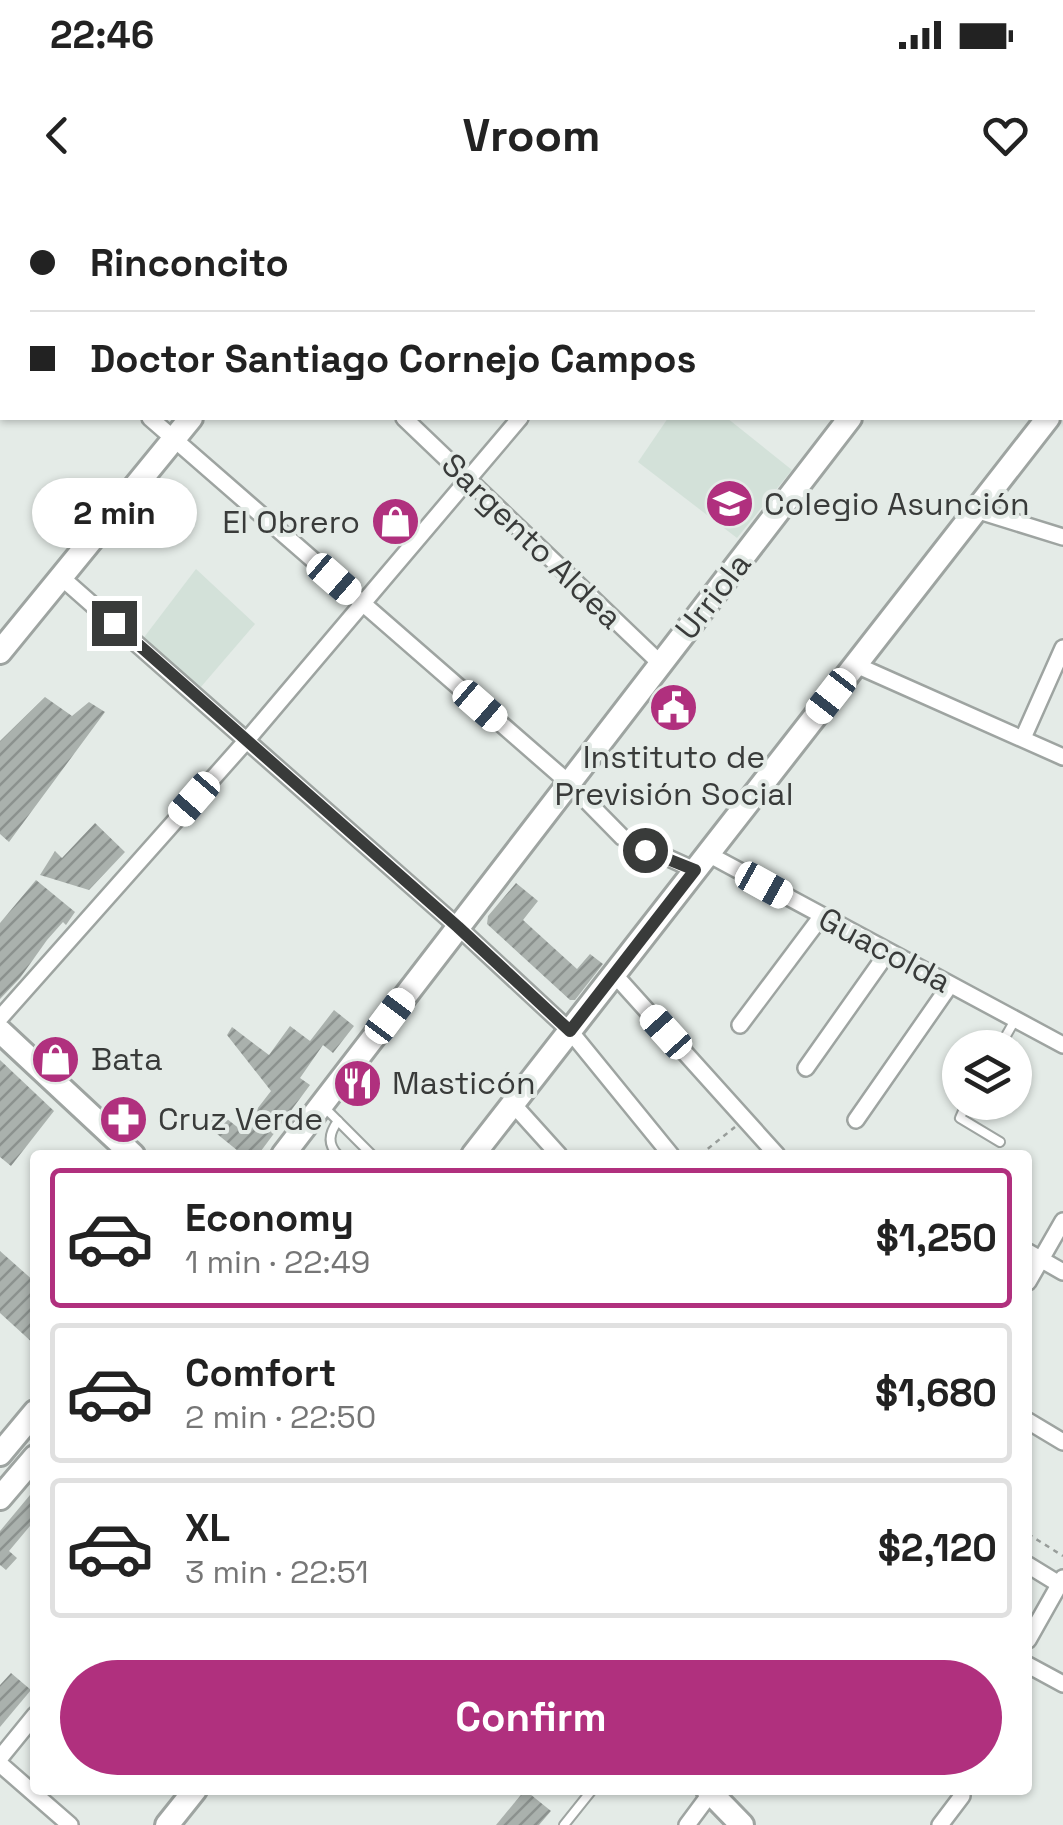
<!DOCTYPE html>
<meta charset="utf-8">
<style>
:root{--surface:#fff;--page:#f6f6f6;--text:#222;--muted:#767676;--line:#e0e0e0;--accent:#b0307e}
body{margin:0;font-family:"Space Grotesk",sans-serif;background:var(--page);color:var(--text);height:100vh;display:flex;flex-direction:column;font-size:38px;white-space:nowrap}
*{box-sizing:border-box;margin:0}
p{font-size:32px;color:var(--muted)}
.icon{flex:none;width:55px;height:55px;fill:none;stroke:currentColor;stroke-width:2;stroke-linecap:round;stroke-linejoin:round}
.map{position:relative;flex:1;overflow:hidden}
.drawer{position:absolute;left:30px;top:950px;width:1002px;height:645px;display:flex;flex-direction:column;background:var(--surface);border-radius:10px;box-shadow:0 2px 8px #0004}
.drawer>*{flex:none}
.guide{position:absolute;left:0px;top:0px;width:1065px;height:220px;box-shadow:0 2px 8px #0004;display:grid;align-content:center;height:220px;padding:0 30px;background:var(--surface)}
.buttons{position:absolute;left:942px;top:830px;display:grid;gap:20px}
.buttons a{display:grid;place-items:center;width:90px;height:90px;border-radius:50%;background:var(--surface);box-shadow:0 2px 8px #0004;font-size:50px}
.end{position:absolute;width:45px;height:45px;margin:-22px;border:12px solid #393b3a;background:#fff;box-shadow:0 0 0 5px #fff}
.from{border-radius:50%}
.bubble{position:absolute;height:70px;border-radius:35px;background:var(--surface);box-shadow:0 2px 8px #0004;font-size:32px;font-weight:600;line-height:70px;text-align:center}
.car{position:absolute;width:30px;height:60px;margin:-30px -15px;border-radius:12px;box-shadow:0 0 8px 2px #0007;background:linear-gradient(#fff 24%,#345 0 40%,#fff 0 76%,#345 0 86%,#fff 0)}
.guide b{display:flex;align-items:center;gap:35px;height:95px;font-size:38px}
.guide b+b{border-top:2px solid var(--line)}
.guide i{width:25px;height:25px;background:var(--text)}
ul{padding:18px 0 0;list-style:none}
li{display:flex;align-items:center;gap:30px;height:140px;margin:0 20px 15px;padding:0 10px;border:5px solid var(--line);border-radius:10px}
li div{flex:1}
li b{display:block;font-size:38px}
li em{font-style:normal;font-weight:600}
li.active{border-color:var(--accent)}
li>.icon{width:90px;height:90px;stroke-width:1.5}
.primary-button{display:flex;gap:20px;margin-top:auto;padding:20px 30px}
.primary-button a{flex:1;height:115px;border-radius:60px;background:var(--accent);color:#fff;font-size:40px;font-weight:600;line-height:115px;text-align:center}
.status{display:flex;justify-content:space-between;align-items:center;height:70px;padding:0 50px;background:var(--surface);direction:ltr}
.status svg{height:28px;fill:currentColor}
header{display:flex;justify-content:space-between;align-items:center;height:130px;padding:0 30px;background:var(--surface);font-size:45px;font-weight:600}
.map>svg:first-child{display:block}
.built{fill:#d3e1d9}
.building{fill:url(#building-hatch)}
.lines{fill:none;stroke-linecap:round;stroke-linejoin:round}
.lane-casing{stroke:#9ea4a1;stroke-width:12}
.street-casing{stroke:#9ea4a1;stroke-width:20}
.secondary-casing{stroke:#9ea4a1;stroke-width:28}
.path{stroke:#989d9a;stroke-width:2.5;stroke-dasharray:5 5;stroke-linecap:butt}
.lane{stroke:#fff;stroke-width:8}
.street{stroke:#fff;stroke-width:15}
.secondary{stroke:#fff;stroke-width:22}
.route{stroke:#393b3a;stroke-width:12}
.labels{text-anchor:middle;stroke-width:8;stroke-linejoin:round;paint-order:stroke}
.poi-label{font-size:32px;fill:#393b3a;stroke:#e4ebe7;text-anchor:start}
.street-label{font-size:32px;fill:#393b3a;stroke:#e4ebe7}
</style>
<div class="status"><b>22:46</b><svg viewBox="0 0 49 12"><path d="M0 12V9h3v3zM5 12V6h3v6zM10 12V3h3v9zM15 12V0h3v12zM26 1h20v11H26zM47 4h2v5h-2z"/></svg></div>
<header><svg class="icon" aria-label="back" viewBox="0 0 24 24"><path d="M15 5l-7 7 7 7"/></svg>Vroom<svg class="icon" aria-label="heart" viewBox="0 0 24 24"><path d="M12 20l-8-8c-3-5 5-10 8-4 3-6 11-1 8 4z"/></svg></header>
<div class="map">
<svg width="1063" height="1625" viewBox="0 0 1063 1625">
<defs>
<pattern id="building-hatch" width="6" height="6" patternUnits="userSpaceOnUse" patternTransform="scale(2.5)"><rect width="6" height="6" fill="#aab1ad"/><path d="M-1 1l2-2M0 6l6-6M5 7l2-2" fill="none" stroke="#8b918e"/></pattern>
</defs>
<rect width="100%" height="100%" fill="#e4ebe7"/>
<g class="built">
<polygon points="668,218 727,218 792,270 737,338 638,262"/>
<polygon points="196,369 255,424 200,488 142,440"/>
</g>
<g class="building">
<polygon points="663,486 696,517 684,529 654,498"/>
<polygon points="45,497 72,516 89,502 105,512 9,642 0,634 0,541"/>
<polygon points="95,623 125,652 89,690 40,675 55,651 62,658"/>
<polygon points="36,680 75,712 66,725 63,722 47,740 20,778 0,799 0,723"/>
<polygon points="516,683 538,701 523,720 577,769 590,754 603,764 575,800 570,800 487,724 488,716"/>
<polygon points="334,810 354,826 333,853 323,845 300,878 310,885 258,955 243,955 206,925 217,911 241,930 271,891 227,835 232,827 269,855 290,826 310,841"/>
<polygon points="0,860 54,911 11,966 0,957"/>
<polygon points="0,1051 35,1082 35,1145 0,1113"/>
<polygon points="35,1289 35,1320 9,1351 17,1358 6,1370 0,1365 0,1331"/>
<polygon points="11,1473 31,1490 0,1527 0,1485"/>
<polygon points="525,1590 551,1611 539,1625 496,1625"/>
</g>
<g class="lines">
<defs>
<g id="lane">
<polyline points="909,0 913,2"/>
<polyline points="536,2 538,0"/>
<polyline points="999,848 1015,820"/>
<polyline points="967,902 960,918 1000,942"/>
<polyline points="325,908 372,955"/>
<path d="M338,955C327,944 329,933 338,921"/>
<polyline points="564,1625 592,1590"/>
</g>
<g id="street">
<polyline points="180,0 182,2"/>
<polyline points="644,0 647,2"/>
<polyline points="669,2 670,0"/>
<polyline points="0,85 2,87"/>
<polyline points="150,218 569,583 622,637 695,670"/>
<polyline points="404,218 661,464"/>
<polyline points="976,310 1063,337"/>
<polyline points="61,377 458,727 570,831 671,955"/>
<polyline points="856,465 1063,557"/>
<polyline points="1023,538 1063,448"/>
<polyline points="708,654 1063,845"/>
<polyline points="614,774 777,955"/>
<polyline points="0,818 247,540 520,218"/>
<polyline points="740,825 821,717"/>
<polyline points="806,868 888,752"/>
<polyline points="513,904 559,955"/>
<polyline points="856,920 950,785"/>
<polyline points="1028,1052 1063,1072"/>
<polyline points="1028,1082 1063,1021"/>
<polyline points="1028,1221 1063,1242"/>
<polyline points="1028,1365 1059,1384"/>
<polyline points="1028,1440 1063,1378"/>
<polyline points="1028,1465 1063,1484"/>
<polyline points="0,1558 35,1515"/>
<polyline points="0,1564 70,1625"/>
<polyline points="687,1625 713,1590"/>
<polyline points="940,1625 962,1596"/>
</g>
<g id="secondary">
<polyline points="43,2 46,0"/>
<polyline points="373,2 375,0"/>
<polyline points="1016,2 1018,0"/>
<polyline points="0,56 2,53"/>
<polyline points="1062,199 1063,199"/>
<polyline points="0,452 191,218"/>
<polyline points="0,831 133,955"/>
<polyline points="283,955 850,218"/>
<polyline points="473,955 1048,218"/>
<polyline points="0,1254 35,1212"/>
<polyline points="0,1298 35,1257"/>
<polyline points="708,1590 742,1625"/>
<polyline points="167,1625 195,1590"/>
</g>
</defs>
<use href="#lane" class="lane-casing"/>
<use href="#street" class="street-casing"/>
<use href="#secondary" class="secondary-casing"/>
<g class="path">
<polyline points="415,0 418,2"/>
<polyline points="471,0 474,2"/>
<polyline points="568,0 571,2"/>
<polyline points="700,955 735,927"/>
<polyline points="1028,1334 1063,1356"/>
</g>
<use href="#lane" class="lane"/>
<use href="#street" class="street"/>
<use href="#secondary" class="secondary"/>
</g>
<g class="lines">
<polyline class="route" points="114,423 458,727 570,831 695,670 645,650"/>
</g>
<defs>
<symbol id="school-disc" viewBox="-11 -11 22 22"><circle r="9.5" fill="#b0307e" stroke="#e4ebe7"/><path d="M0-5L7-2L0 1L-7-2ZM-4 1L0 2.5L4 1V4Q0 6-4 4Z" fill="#fff"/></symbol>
<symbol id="shop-disc" viewBox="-11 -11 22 22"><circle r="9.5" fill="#b0307e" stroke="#e4ebe7"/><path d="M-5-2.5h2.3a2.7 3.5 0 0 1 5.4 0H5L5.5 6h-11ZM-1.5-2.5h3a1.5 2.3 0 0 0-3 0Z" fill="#fff"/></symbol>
<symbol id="civic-disc" viewBox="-11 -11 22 22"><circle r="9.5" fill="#b0307e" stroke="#e4ebe7"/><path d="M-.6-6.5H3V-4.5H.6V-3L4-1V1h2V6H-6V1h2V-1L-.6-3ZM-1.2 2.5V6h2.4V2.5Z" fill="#fff"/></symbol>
<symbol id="restaurant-disc" viewBox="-11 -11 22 22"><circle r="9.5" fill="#b0307e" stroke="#e4ebe7"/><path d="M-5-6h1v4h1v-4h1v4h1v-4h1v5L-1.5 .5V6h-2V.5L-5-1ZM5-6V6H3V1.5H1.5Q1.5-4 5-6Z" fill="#fff"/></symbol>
<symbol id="pharmacy-disc" viewBox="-11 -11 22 22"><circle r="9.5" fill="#b0307e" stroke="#e4ebe7"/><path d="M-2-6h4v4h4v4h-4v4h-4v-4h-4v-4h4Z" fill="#fff"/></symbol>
</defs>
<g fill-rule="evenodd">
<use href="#school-disc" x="702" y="276" width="55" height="55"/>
<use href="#shop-disc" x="368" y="294" width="55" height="55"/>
<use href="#civic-disc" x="646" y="480" width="55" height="55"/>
<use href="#shop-disc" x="28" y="832" width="55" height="55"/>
<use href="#restaurant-disc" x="330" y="856" width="55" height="55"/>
<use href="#pharmacy-disc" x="96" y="892" width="55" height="55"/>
</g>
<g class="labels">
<g class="poi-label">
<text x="764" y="315">Colegio Asunción</text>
<text x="360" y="333" text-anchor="end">El Obrero</text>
<text x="674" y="568" text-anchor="middle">Instituto de<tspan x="674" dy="37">Previsión Social</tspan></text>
<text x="91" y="870">Bata</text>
<text x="392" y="894">Masticón</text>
<text x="158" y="930">Cruz Verde</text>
</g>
<g class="street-label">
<text transform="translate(532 341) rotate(44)" y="11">Sargento Aldea</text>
<text transform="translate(713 396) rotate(-52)" y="11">Urriola</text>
<text transform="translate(885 750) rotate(28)" y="11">Guacolda</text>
</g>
</g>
</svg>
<div class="buttons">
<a><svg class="icon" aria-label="layers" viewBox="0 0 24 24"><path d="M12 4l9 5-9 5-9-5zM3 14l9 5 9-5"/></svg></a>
</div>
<i class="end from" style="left:645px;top:650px"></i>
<i class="end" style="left:114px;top:423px"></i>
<div class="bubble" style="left:32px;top:278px;width:165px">2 min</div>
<i class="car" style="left:334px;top:379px;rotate:131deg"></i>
<i class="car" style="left:831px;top:496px;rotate:218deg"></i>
<i class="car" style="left:480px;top:506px;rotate:131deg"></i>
<i class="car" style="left:194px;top:599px;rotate:221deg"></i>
<i class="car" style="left:764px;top:685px;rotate:119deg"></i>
<i class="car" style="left:390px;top:816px;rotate:37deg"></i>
<i class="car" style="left:666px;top:832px;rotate:318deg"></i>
<div class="guide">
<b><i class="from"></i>Rinconcito</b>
<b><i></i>Doctor Santiago Cornejo Campos</b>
</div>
<section class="drawer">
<ul>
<li class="active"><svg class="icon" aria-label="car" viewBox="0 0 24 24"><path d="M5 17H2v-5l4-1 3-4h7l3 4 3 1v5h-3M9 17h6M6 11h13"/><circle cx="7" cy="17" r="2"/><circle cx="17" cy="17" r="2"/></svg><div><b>Economy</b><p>1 min · 22:49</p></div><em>$1,250</em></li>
<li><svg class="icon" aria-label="car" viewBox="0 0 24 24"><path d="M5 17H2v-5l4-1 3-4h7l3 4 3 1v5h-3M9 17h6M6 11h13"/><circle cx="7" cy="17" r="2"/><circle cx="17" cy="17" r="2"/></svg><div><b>Comfort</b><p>2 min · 22:50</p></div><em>$1,680</em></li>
<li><svg class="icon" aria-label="car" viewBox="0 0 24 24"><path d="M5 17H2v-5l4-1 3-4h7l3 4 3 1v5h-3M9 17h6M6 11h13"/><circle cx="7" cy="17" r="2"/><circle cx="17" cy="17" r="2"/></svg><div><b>XL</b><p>3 min · 22:51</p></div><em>$2,120</em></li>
</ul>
<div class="primary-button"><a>Confirm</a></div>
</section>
</div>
